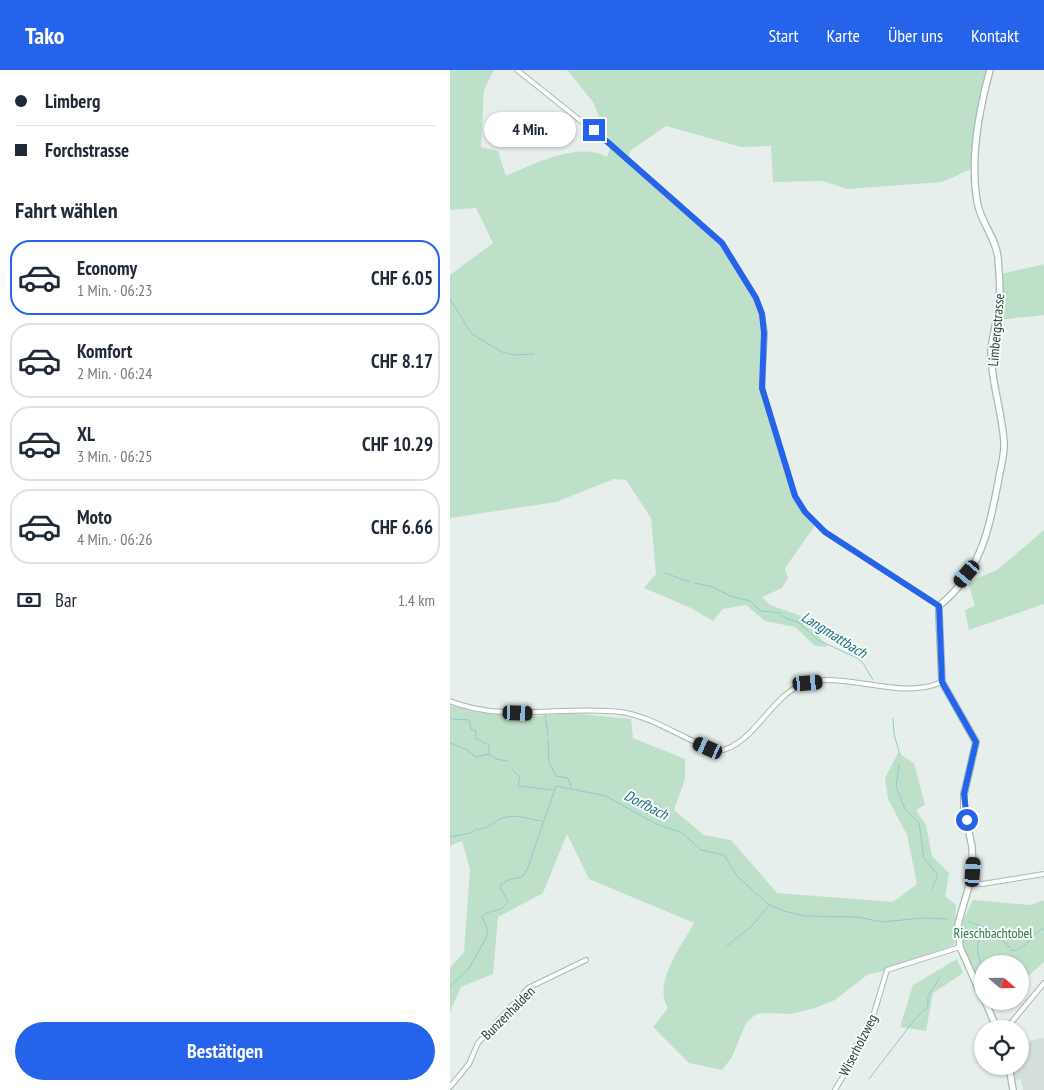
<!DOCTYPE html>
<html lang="de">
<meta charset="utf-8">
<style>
:root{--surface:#fff;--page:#f2f2f3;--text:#1f2937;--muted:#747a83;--line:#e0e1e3;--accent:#2563eb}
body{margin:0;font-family:"PT Sans Narrow",sans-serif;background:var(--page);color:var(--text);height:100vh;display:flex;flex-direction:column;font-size:19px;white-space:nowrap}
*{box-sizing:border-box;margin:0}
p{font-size:16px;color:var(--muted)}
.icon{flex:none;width:28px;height:28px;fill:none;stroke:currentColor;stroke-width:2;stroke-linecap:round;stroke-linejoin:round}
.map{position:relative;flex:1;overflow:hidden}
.side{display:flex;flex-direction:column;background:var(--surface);width:450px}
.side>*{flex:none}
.guide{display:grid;align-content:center;height:110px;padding:0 15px;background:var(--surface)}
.needle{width:32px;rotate:110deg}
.fabs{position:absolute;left:524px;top:885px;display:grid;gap:10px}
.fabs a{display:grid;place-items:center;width:55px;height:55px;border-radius:50%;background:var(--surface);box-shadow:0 1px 4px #0004;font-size:25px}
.end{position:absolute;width:22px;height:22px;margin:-11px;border:6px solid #2563eb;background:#fff;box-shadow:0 0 0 2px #fff}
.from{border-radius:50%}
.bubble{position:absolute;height:35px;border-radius:18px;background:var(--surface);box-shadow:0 1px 4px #0004;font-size:16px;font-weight:800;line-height:35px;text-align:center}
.car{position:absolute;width:15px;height:30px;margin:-15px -8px;border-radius:6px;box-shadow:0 0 4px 1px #0007;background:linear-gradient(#222 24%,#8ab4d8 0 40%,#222 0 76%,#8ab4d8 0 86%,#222 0)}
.guide b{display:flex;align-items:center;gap:18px;height:48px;font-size:19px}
.guide b+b{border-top:1px solid var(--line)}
.guide i{width:12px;height:12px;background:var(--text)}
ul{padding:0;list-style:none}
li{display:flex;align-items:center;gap:15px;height:75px;margin:0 10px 8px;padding:0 5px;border:2px solid var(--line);border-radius:20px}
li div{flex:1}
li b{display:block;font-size:19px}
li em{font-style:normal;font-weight:800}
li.current{border-color:var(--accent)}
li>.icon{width:45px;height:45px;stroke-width:1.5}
h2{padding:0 15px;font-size:22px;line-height:60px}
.pay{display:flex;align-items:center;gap:12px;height:55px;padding:0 15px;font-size:19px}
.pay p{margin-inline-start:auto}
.primary-button{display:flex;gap:10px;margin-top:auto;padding:10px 15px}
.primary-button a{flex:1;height:58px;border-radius:30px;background:var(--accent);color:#fff;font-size:20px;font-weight:800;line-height:58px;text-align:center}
header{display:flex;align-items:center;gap:30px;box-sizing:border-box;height:70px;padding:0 25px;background:var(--accent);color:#fff}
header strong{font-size:24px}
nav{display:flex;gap:28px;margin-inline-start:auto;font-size:18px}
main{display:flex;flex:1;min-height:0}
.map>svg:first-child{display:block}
.built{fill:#d4dfda}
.green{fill:#bfe0c8}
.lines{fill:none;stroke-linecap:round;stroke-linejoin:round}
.stream{stroke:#8ec9d4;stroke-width:1}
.street-casing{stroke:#a8b8b2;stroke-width:6}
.secondary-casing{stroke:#a4bbb3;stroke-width:8}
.street{stroke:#fff;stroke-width:4}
.secondary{stroke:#fff;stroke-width:5.5}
.route{stroke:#2563eb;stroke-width:6}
.labels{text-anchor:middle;stroke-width:4;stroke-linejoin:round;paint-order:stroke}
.street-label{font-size:14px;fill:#24423a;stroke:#f7fbf9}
.park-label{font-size:14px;fill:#2d7a4b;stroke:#f7fbf9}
.water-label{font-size:15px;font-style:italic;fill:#1c6f80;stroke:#f7fbf9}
</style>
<header>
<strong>Tako</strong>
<nav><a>Start</a><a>Karte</a><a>Über uns</a><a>Kontakt</a></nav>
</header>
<main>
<section class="side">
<div class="guide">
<b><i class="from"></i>Limberg</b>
<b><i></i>Forchstrasse</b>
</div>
<h2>Fahrt wählen</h2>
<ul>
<li class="current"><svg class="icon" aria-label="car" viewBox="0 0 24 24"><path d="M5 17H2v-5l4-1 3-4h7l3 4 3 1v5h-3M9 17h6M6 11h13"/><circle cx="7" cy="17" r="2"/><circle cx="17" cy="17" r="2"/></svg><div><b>Economy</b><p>1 Min. · 06:23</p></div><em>CHF 6.05</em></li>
<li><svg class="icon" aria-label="car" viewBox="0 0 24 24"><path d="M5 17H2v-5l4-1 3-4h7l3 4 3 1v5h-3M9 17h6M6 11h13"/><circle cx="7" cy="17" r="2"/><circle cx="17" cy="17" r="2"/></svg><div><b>Komfort</b><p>2 Min. · 06:24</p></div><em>CHF 8.17</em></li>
<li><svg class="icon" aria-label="car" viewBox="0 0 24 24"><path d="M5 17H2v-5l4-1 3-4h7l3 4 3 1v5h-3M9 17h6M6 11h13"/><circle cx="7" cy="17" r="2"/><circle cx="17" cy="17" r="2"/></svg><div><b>XL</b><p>3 Min. · 06:25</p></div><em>CHF 10.29</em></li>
<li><svg class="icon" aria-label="car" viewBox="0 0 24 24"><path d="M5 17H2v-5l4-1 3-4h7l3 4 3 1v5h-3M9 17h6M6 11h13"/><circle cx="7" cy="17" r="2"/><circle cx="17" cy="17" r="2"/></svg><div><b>Moto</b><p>4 Min. · 06:26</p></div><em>CHF 6.66</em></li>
</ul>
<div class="pay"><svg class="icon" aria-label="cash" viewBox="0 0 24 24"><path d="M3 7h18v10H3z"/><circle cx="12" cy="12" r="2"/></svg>Bar<p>1.4 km</p></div>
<div class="primary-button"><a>Bestätigen</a></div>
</section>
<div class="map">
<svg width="594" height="1020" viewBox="0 0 594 1020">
<rect width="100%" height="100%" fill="#e6efeb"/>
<polygon class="built" points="594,968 594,1020 573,1020 571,1009 566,1010 562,996 570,996 570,973"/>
<g class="green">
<path d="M0,0H44L34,20L31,77L48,81L56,106C84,94 128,71 157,87L161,75L143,32L117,0H537L527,47L526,97L492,112L398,119L372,111L323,112L321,76L291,77L216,56L181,80L177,89L281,185L306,228L312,244L317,333L345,426L366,454L335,498L338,508L332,518L312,527L320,535L351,546L378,577L365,576L345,557L315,551L296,535L273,539L263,551L241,538L194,518L206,504L201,448L176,410L164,409L106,432L0,448V205L43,173L26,138L0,140Z"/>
<polygon points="594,194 594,245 548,250 551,204"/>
<polygon points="594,460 594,534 519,560 515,540 525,536 518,512 547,500"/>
<path d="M0,635L42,642L87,646L121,643L181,649L183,668L235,689V709L224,740L254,765L281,770L327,823L443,832L467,814L457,765L438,729L435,708L448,683L464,693L475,735L466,740L476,755L482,786L499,803L495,826L506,835L504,875L437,900L417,905L385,930L365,938L341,944L312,943L305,945L296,953L282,987L272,1000L239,993L203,957L218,938C202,914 232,875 244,853L139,809L117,764L93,823L48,847L43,904L11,917L0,942V898L14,882L20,799L12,771L0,776Z"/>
<path d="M523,830L581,835L594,830V892L570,913V894H532V920C523,901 506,874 513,852C515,845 520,837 523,830Z"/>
<polygon points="507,889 513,903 483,923 476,961 450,957 463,915"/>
</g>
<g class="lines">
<g class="stream">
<polyline points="0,229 22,264 52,282 64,285 84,284"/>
<polyline points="215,503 240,512"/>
<polyline points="245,513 263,517 280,526 300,531 311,541 330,543 337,549 348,552 368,570 407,588 413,593 423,610"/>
<polyline points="95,644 98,665"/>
<polyline points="0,646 2,649 19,650 21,659 26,661 25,668 39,675 39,684"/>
<polyline points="443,649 444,664 450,685"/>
<polyline points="98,669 99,692 106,706 118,708 121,717"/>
<polyline points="0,673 17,680 26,687 39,684 46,689 57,691"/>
<polyline points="449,695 446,717 455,739 469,753 474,788 488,805 482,819"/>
<polyline points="61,698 70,707 68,716 104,720"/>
<path d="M0,767L21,763L26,759C37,761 46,749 56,747C68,744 80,750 92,751"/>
<path d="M519,852L543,860L563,881C577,879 582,863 594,858"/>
<polyline points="277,876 302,856 319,835"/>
<path d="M532,900C528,880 522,874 538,859"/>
<path d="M0,916L18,900L36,868L38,861L32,846C41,838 50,845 58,831L50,818L51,814L61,809L72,807L77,800L106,716L156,726L206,754L231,762L251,780L274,785L288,807L319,835L334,841L355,846L407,847L433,852L472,848L498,849"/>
<polyline points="419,1009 465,949 478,937 478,926 490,907"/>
</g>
<defs>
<g id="street">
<polyline points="67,0 161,75 272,173 306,228 312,244 315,263 312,318 345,426 355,442 375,462 489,536"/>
<path d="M0,631C54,653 114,635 170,642C203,646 237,672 269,681C303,675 321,627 351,615C394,598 447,632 492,612"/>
<polyline points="520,812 532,814 594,804"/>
<polyline points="556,959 594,913"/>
<polyline points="0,1017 19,994 28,973 78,918 136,890"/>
<polyline points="385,1020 401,993 406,976 421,953 437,900 510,877"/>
</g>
<g id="secondary">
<path d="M532,927L510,877L508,854L523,802L522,777L514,737V724L526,672L492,612L489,544V536C531,501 538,463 548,413C550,399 555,385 554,372C552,341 541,312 541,282C542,265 548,249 549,233C551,218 549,203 548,188C546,167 530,152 527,131C520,90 529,40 540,0"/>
<polyline points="535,931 547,959"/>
<polyline points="559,996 563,1020"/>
</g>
</defs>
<use href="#street" class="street-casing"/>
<use href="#secondary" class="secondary-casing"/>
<use href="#street" class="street"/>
<use href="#secondary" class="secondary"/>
</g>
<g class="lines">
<polyline class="route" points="144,60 272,173 306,228 312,244 314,263 312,318 345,426 355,442 375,462 489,536 492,612 526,672 514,724 517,750"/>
</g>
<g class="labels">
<g class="street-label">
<text transform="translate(546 260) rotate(-85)" y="5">Limbergstrasse</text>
<text transform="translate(58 943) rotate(-45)" y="5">Bunzenhalden</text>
<text transform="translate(408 975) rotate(-63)" y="5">Wiserholzweg</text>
</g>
<g class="park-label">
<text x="543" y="868">Rieschbachtobel</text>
</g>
<g class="water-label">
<text transform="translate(384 565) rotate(32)" y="5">Langmattbach</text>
<text transform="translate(196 735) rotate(27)" y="5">Dorfbach</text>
</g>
</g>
</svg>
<div class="fabs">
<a><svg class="needle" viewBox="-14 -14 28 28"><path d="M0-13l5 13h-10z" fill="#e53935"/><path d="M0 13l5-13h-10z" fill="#747a83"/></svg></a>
<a><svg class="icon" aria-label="locate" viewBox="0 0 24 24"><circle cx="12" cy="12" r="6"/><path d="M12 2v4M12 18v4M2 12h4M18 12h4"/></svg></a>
</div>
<i class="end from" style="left:517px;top:750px"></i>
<i class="end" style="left:144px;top:60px"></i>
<div class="bubble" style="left:34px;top:42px;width:92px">4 Min.</div>
<i class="car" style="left:517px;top:504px;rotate:220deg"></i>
<i class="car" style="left:358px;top:613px;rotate:85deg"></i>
<i class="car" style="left:68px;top:643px;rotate:92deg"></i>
<i class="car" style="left:258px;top:678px;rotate:294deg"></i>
<i class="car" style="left:523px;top:802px;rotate:4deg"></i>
</div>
</main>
